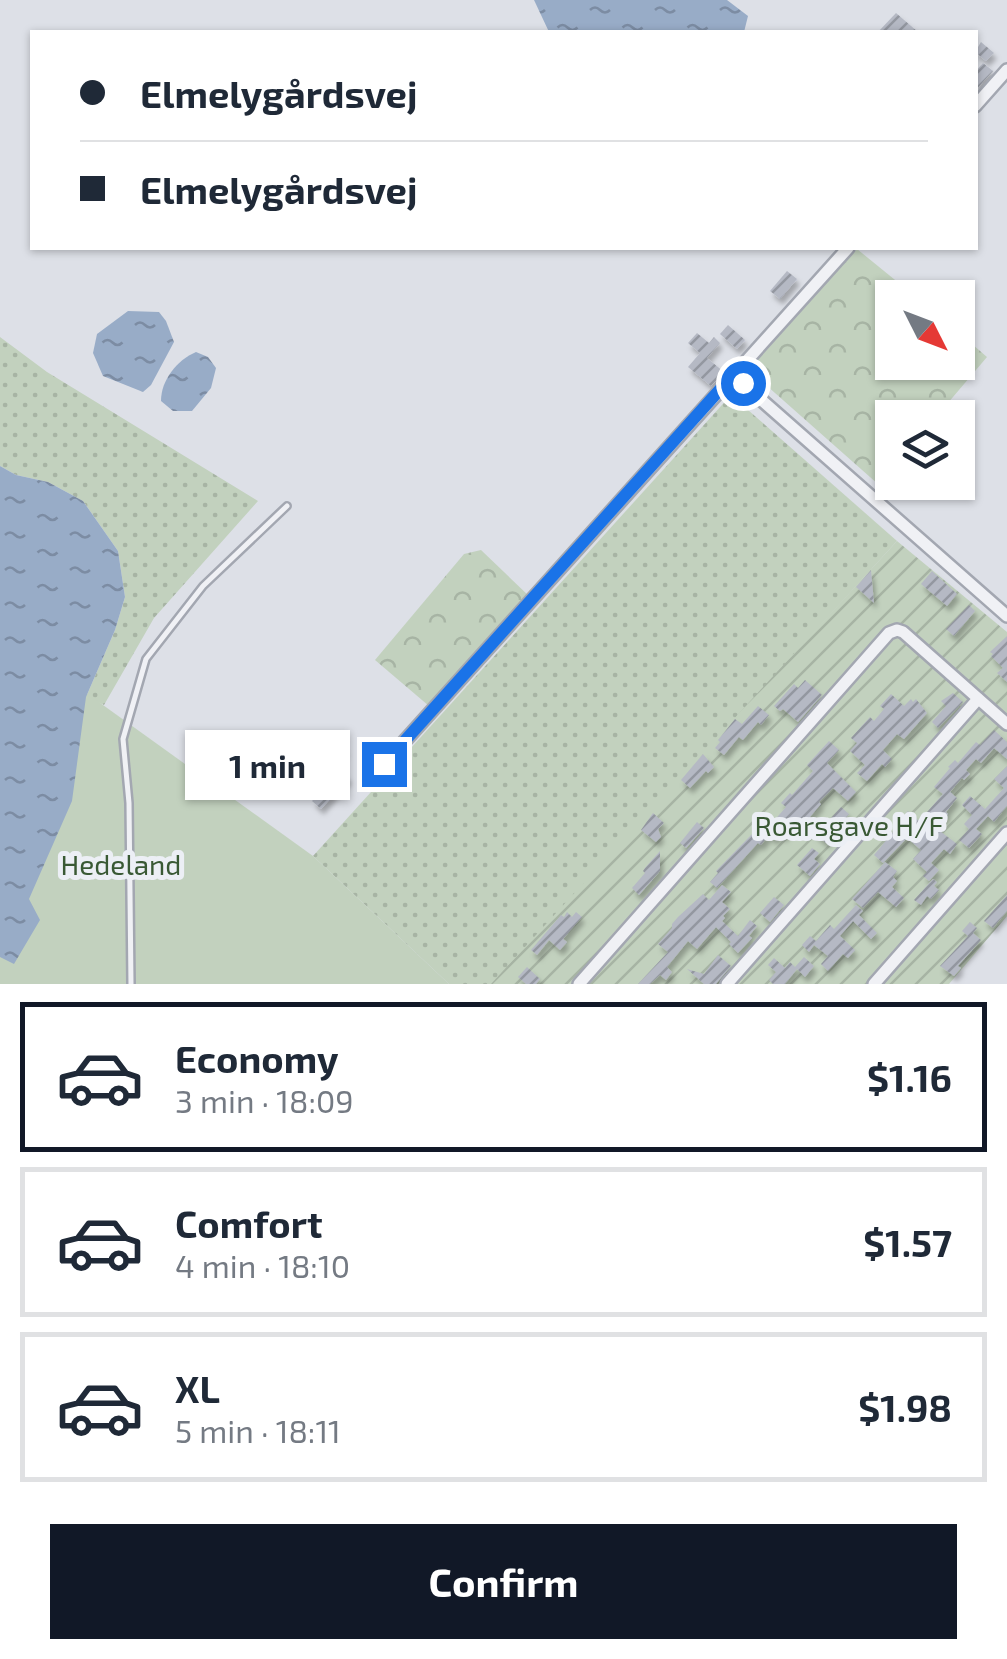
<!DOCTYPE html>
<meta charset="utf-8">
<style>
:root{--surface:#fff;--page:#f2f2f3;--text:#1f2937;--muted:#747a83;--line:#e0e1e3;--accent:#111827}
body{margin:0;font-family:"Exo 2",sans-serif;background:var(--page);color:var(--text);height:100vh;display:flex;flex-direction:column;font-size:38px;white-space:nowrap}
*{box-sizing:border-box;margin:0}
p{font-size:32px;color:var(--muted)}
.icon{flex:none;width:55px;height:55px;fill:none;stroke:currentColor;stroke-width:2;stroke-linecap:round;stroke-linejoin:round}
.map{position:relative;height:984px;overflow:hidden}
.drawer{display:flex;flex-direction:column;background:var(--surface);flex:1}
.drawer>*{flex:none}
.banner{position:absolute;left:30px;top:30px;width:948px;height:220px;border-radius:0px;box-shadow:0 2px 8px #0004;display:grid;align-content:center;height:220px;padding:0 50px;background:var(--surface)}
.needle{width:65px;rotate:132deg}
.fabs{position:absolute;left:875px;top:280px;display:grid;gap:20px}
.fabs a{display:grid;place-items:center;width:100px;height:100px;border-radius:0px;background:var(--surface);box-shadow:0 2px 8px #0004;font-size:50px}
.end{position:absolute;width:45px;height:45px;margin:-22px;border:12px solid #1a73e8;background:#fff;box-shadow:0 0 0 5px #fff}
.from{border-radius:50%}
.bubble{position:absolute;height:70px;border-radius:0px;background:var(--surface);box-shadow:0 2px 8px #0004;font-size:32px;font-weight:700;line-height:70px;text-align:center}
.banner b{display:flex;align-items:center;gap:35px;height:95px;font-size:38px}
.banner b+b{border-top:2px solid var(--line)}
.banner i{width:25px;height:25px;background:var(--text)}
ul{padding:18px 0 0;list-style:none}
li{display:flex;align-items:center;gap:30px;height:150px;margin:0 20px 15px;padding:0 30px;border:5px solid var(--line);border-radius:0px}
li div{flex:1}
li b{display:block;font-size:38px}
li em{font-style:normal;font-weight:700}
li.current{border-color:var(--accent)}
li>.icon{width:90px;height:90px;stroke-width:1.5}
.cta{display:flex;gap:20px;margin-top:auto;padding:20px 50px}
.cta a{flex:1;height:115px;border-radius:0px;background:var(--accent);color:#fff;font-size:40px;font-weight:700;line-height:115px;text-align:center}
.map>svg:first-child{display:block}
.grass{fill:url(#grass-dots)}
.forest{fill:url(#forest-crowns)}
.park{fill:#c2d1be}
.garden{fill:url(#garden-furrows)}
.water{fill:url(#water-ripples)}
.building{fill:url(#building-hatch);filter:url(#shadow)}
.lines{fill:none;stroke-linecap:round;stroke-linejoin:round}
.lane-casing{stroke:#a3a7b1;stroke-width:10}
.street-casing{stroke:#a3a7b1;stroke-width:16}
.lane{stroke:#f0f1f5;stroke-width:5}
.street{stroke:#f0f1f5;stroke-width:11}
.route{stroke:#1a73e8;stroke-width:12}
.labels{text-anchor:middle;stroke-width:10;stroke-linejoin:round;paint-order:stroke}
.park-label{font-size:28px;fill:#395934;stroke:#eceff5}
</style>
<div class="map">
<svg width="1007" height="984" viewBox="0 0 1007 984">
<defs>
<pattern id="grass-dots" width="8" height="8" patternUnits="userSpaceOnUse" patternTransform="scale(2.5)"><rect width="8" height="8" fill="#c2d1be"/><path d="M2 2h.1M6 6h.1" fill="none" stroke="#a7b4a4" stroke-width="1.8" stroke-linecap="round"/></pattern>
<pattern id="forest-crowns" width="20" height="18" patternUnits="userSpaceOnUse" patternTransform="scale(2.5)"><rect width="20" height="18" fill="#c2d1be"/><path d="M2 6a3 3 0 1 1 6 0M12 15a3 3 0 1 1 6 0" fill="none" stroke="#a7b4a4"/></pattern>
<pattern id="garden-furrows" width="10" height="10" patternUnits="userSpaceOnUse" patternTransform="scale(2.5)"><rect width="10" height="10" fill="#c2d1be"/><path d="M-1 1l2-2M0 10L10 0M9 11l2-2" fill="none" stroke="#a7b4a4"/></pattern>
<pattern id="water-ripples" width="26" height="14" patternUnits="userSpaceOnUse" patternTransform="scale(2.5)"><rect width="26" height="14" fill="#98acc7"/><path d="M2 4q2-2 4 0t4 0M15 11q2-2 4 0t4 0" fill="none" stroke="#7c8ca3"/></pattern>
<pattern id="building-hatch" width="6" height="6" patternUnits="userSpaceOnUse" patternTransform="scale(2.5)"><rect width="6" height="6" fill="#b5b9c4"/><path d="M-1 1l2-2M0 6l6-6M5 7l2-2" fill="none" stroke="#9397a0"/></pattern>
<filter id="shadow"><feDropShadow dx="3" dy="5.5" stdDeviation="2.5" flood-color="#0004"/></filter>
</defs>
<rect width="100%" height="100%" fill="#dde0e7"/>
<g class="grass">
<polygon points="0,337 47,372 258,501 154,618 104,705 86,697 115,630 125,597 118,551 83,501 48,482 16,475 0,466"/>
<polygon points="731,395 897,541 494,984 449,984 313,856"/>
</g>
<g class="forest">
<path d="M857,249L916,297L892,298V303C875,310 876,332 875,349L882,360L917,374L930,363L958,362V332L987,357L936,417L892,418V469L879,485L757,377L758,358Z"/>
<polygon points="481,550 530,597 429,706 375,660 464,554"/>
</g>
<polygon class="park" points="0,631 313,856 449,984 0,984"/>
<polygon class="garden" points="897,541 1007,632 1007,916 949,984 491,984"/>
<g class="water">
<polygon points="534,0 727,0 748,16 744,32 549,32"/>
<path d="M892,303V362L930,363L917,374C899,371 886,364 875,349C876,332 875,310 892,303Z"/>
<polygon points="128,311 159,312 166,321 174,342 151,385 143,392 103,376 93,353 97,334"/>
<path d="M196,352L208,357L216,368L211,388L192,411H173L161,401C161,380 177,360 196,352Z"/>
<polygon points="0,466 16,475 48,482 83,501 118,551 125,597 115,630 86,697 72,801 29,899 40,920 14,964 0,957"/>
</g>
<g class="building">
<polygon points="896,13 918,32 878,32"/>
<polygon points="981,42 994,53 986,61 975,52"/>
<polygon points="983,63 993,71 975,91 975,72"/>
<polygon points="787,271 797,279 780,299 770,291"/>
<polygon points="728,325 745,340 737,349 720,334"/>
<polygon points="697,333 709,343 714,337 720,343 707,358 724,372 711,386 688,367 700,353 688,343"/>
<polygon points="871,570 874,603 856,587"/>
<polygon points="932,571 957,594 947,606 921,584"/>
<polygon points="969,605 975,611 954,636 946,629"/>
<polygon points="1007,636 1007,682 997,673 1003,668 991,656 993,654 990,652"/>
<polygon points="805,680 822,695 798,722 783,709 780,711 774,706 794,684 798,688"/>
<polygon points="953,693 963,702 938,728 932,722 946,706 941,701"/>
<polygon points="891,694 904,706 911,699 913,702 916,699 927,713 904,739 897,734 883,750 892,759 885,767 882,764 867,781 857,773 865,765 850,751 857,743 851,738 870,717 874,721 884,709 880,706"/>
<polygon points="758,706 769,715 761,725 758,722 743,740 739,737 724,755 715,748 720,742 718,740 735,719 742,724"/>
<polygon points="994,730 1007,742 1007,759 994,748 981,763 976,759 966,770 970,774 964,780 962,778 950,792 957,798 946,812 948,814 936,828 957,844 950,854 944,849 931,863 939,870 929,881 923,876 927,872 913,859 921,850 907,838 883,863 874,855 903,820 901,818 908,811 919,821 943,794 934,787 950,768 948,767 955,760 958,763 976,742 980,745"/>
<polygon points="327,734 345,750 333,763 349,778 321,809 312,801 327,785 313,772 330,754 318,743"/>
<polygon points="829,741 839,750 827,763 856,792 848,801 833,788 819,802 821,804 810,817 822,828 841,807 849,814 826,843 798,819 783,837 779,834 775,840 769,835 761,845 758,843 717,888 710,882 718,873 716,871 754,832 758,834 762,829 765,831 786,807 781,803 790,793 792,795 813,771 807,765"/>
<polygon points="703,754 714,767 708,773 706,771 690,788 681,780"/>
<polygon points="294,760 314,776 304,788 285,770"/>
<polygon points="1007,766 1007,806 994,822 988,816 976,829 982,834 969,848 959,840 969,829 964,824 972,815 962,805 970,796 985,809 1004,788 994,779"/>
<polygon points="653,813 664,823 658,829 661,837 656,842 641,830"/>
<polygon points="697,822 704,828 686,848 680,843"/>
<polygon points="812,848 819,853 814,859 820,864 810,876 797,865"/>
<polygon points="660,851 660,871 639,895 632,888 645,873 643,871 645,868"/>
<polygon points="885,862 897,871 893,877 897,881 892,887 904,898 896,907 878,892 863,908 852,899"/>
<polygon points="933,879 937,882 934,886 939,890 931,899 927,896 921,905 914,900"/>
<polygon points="722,885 731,892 722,902 730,909 723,916 725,918 722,921 738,936 750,920 757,926 749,936 752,938 738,953 729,944 731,942 716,927 697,949 688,941 667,967 672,972 666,980 660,975 650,984 638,984 668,952 658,944 672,928 672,924 678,917 703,894 709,900"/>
<polygon points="1007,895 1007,911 993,928 984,921"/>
<polygon points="774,897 784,905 770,922 760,913"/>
<polygon points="856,905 863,911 859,915 877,933 871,939 853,921 840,936 855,950 848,958 843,954 828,971 821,964 828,956 814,945 809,952 802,945 810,936 816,941 830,925 834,929"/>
<polygon points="567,912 572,917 576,912 582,917 563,939 567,942 560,950 549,940 537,955 531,950 561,915 564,917"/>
<polygon points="970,922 977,928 973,933 981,940 958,966 961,968 954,976 940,966 968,936 962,931"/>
<polygon points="718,955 731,966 716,984 704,984 687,969 704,974"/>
<polygon points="804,957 814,966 805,977 797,969 785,984 773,984 769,980 776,972 768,965 774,958 785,968 790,962 795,967"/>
<polygon points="527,967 540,979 536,984 526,984 518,977"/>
</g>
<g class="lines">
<defs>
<polyline id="lane" points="131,984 129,803 123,739 146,659 203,586 287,506"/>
<g id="street">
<polyline points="975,106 1007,70"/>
<polyline points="733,375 1007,616"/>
<polyline points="384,764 848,248"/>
<polyline points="579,984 889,633 897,630 903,632 1007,724"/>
<polyline points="727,984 978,699"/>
<polyline points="874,984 1007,833"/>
</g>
</defs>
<use href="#lane" class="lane-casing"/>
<use href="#street" class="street-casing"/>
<use href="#lane" class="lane"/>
<use href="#street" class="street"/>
</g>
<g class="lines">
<polyline class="route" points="384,764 733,375 743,383"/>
</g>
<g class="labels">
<g class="park-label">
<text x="849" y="836">Roarsgave H/F</text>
<text x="121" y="875">Hedeland</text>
</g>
</g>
</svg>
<div class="fabs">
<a><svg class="needle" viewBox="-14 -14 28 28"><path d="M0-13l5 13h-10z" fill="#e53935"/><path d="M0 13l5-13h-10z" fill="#747a83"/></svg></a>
<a><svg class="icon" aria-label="layers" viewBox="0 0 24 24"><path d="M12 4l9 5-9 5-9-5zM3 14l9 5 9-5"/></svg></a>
</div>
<i class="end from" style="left:743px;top:383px"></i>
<i class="end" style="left:384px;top:764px"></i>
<div class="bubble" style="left:185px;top:730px;width:165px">1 min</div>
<div class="banner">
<b><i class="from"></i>Elmelygårdsvej</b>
<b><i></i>Elmelygårdsvej</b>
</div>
</div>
<section class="drawer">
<ul>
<li class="current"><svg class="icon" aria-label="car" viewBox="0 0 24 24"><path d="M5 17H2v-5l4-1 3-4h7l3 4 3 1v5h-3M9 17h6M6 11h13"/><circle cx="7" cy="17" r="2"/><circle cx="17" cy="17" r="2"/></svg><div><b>Economy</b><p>3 min · 18:09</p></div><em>$1.16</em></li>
<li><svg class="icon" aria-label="car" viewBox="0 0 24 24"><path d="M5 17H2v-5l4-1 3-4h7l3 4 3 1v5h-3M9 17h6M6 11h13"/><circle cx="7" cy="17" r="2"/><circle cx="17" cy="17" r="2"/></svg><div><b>Comfort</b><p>4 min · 18:10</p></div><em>$1.57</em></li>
<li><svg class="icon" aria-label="car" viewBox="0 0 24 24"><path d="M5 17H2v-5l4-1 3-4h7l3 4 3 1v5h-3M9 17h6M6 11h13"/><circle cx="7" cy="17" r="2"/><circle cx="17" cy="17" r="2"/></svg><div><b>XL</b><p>5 min · 18:11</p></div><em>$1.98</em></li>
</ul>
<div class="cta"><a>Confirm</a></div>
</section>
